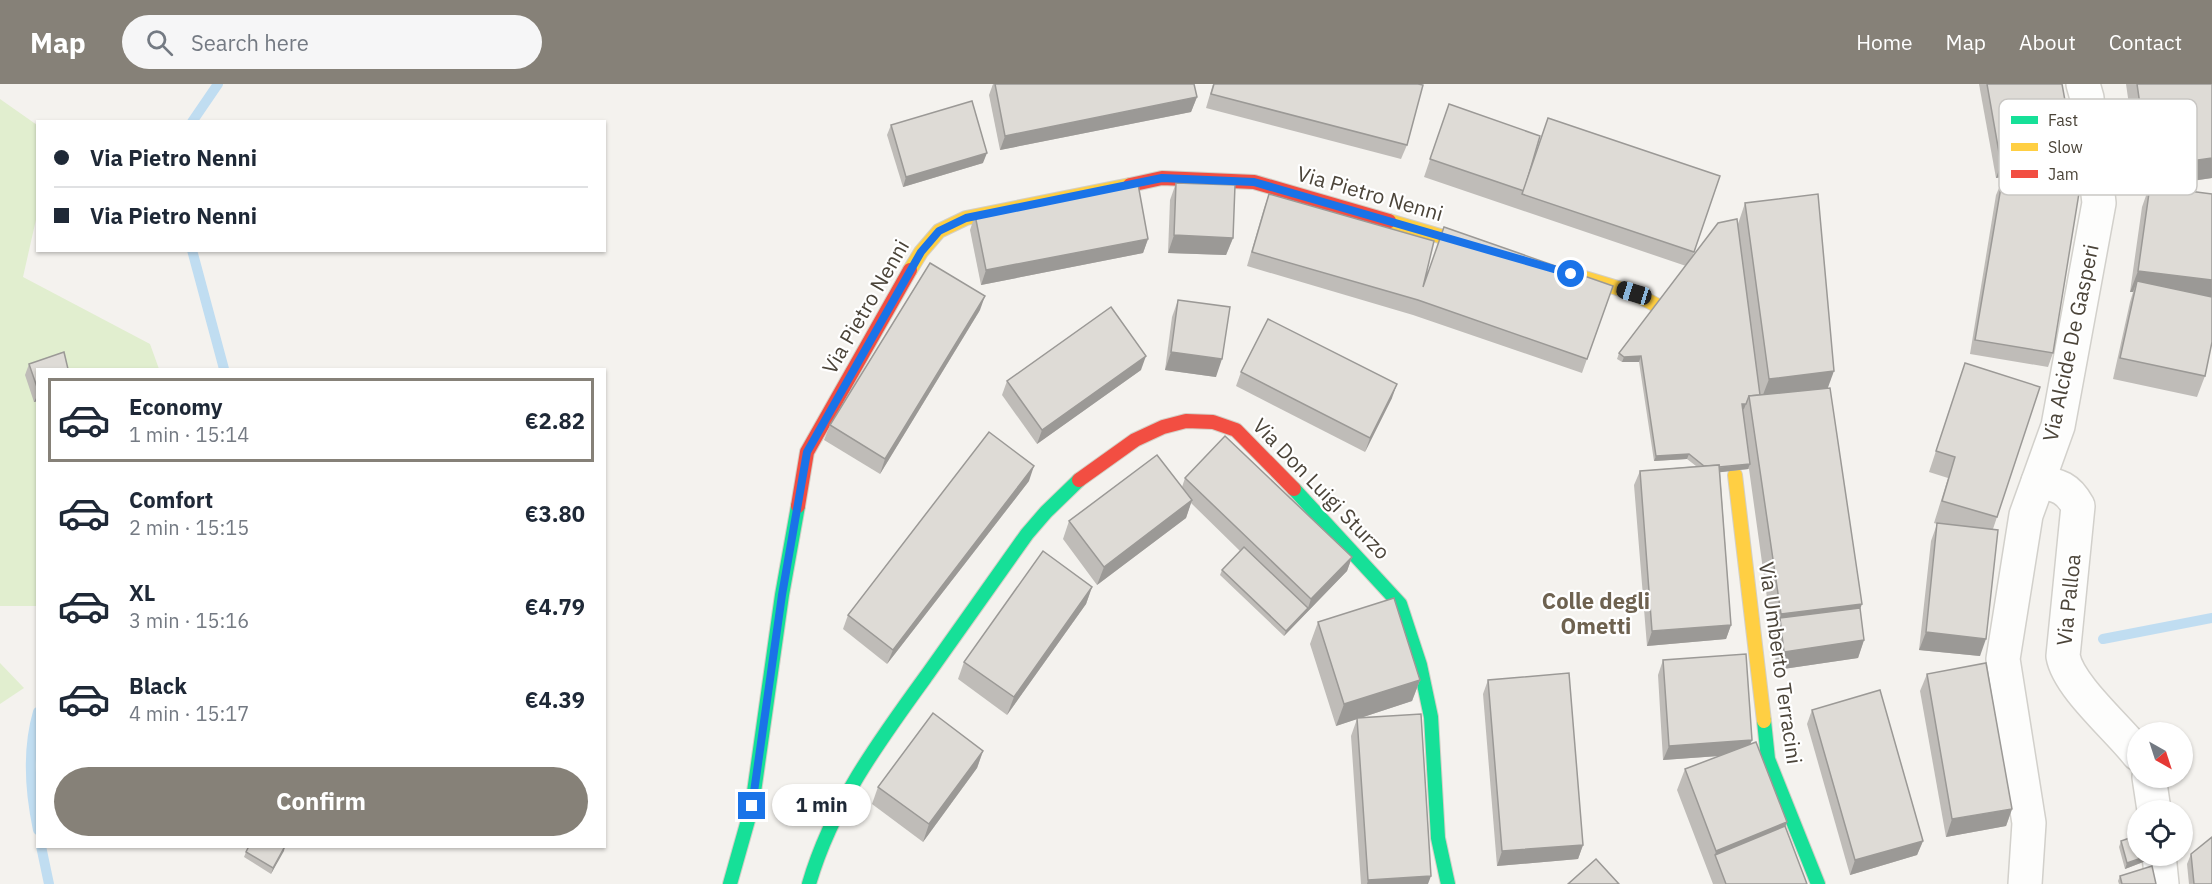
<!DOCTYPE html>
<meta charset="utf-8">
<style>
:root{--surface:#fff;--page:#f6f6f7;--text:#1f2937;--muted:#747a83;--line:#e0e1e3;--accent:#868178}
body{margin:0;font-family:"IBM Plex Sans",sans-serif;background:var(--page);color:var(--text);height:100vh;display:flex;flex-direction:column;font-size:22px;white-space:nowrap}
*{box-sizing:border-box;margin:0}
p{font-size:20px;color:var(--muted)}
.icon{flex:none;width:33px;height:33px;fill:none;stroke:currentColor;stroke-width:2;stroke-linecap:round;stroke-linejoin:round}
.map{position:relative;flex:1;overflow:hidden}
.panel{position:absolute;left:36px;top:284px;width:570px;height:480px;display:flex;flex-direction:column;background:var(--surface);border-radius:0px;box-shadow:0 2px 4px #0004}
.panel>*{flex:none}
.top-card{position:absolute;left:36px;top:36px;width:570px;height:132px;border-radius:0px;box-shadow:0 2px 4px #0004;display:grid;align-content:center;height:132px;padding:0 18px;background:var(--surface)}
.needle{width:39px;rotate:141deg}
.tools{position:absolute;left:2127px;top:638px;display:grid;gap:12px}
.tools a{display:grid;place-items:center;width:66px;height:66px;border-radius:50%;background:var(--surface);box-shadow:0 2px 4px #0004;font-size:30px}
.end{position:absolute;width:27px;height:27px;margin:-14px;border:8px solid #1a73e8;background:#fff;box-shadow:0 0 0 3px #fff}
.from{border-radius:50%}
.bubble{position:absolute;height:42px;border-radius:21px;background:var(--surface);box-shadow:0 2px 4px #0004;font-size:20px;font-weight:700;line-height:42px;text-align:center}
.car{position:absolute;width:18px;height:36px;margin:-18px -9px;border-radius:8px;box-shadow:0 0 4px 2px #0007;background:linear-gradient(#222 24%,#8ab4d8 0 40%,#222 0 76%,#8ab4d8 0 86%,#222 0)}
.top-card b{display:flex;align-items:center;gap:21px;height:57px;font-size:22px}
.top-card b+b{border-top:2px solid var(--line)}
.top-card i{width:15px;height:15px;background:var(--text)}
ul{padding:10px 0 0;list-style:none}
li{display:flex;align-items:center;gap:18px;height:84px;margin:0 12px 9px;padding:0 6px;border:3px solid transparent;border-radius:0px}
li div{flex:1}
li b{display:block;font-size:22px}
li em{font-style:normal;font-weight:700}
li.on{border-color:var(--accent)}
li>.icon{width:54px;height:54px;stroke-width:1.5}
.cta{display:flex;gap:12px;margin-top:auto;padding:12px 18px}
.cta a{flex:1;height:69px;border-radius:36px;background:var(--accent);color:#fff;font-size:24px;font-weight:700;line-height:69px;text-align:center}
header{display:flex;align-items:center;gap:36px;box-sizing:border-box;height:84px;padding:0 30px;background:var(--accent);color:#fff}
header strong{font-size:28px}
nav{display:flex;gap:33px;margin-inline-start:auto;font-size:21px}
.search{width:420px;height:54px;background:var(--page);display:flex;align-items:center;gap:15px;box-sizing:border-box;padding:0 21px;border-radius:33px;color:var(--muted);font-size:22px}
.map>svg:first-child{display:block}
.green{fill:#e1eecf}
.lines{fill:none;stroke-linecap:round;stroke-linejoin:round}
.stream{stroke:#c0ddf1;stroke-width:10}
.street-casing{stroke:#d2d0cb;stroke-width:36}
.fast-casing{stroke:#d3cfc5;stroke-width:16}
.slow-casing{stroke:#d3cfc5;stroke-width:16}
.jam-casing{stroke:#d3cfc5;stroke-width:16}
.street{stroke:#fdfdfc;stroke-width:33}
.fast{stroke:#16e098;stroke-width:14}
.slow{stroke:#ffcf43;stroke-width:14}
.jam{stroke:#f24e42;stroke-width:14}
.wall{fill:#bfbcb8}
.shaded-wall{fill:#9b9996}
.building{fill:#dedbd6;stroke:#9b9996;stroke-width:1.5}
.route{stroke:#1a73e8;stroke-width:8}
.labels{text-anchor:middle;stroke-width:4.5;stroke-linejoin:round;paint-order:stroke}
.street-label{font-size:21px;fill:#4b4439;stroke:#fff}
.neighbourhood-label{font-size:22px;font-weight:bold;fill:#6e6250;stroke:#fff}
.key{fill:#fff;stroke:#c9c7c4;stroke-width:1.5}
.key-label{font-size:16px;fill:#4b4439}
</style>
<header>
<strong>Map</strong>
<div class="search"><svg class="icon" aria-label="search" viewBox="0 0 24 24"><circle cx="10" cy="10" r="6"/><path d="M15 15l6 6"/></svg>Search here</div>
<nav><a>Home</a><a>Map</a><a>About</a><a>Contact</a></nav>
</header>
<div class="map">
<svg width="2212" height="800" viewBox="0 0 2212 800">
<rect width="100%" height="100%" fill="#f4f2ee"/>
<g class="green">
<polygon points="0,15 37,41 37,131 23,193 150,260 159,285 38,285 37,522 0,522"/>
<polygon points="0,579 24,604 0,620"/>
</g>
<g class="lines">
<g class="stream">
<polyline points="192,38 218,0"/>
<polyline points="192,166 224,285"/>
<polyline points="2103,555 2212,534"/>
<path d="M38,628C27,666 30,708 38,746"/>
<polyline points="41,762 49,800"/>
</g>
<defs>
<g id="street">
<path d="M2038,398C2059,401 2068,404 2078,422L2063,572C2068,602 2118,644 2138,670"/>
<polyline points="2149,693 2154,726"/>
<polyline points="2159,771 2162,800"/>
<polyline points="2025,800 2029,739 2003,575 2026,431 2058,342 2099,119 2087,14 2083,0"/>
</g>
<g id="fast">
<polyline points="1294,405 1400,520 1420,581 1431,633 1438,754 1448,800"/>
<polyline points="1764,637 1768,675 1818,800"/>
<polyline points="730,800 752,722 782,511 798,422"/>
<path d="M809,800C832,721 879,657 927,591C960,544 994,497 1027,450L1046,428L1079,396"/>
</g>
<g id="slow">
<polyline points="1389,137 1484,165"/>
<polyline points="910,186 921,168 939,147 966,134 1130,101"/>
<polyline points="1571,190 1634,209 1656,221"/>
<polyline points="1735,391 1764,637"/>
</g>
<g id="jam">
<polyline points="1130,101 1162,94 1254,98 1389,137"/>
<polyline points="1079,396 1135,356 1163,343 1186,337 1213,338 1236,346 1294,405"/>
<polyline points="798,422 807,368 910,186"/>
</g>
</defs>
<use href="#street" class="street-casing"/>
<use href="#fast" class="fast-casing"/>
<use href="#slow" class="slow-casing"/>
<use href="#jam" class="jam-casing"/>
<use href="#street" class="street"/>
<use href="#fast" class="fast"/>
<use href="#slow" class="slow"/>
<use href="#jam" class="jam"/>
</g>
<g class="wall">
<polygon points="993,0 1194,0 1197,13 1191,28 1000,66 989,11"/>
<polygon points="1213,0 1418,0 1407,61 1401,75 1206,24"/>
<polygon points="1979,0 2062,0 2069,81 1996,94"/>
<polygon points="2126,0 2212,0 2212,94 2154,103 2205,292 2197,313 2113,295 2130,218 2133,208 2130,208 2142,123 2149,103 2141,104"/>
<polygon points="1449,20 1526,97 1720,92 1692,174 1738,140 1745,119 1828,304 1864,556 1858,574 1777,586 1749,385 1720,388 1731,541 1726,555 1647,562 1634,401 1640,387 1696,382 1687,375 1654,377 1639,278 1622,278 1617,275 1619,269 1686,182 1424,93"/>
<polygon points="891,41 983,79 903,103 887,51"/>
<polygon points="2002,97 2053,269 2048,283 1970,270 1996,111"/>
<polygon points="1176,99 1233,154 1226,171 1168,169 1170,116"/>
<polygon points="1269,110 1423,201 1613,202 1582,289 1413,231 1247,182 1264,124"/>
<polygon points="975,131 1148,155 1143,169 981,201 970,146"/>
<polygon points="1178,216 1216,293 1165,286 1172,233"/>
<polygon points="980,226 880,390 824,356 830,341"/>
<polygon points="1965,279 1997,433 1993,445 1980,572 1919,566 1931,457 1937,440 1934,439 1948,394 1929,388"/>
<polygon points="29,280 38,285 38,317 34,318 25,291"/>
<polygon points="1141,286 1037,360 1002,311 1007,297"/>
<polygon points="1241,288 1392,314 1365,368 1236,302"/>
<polygon points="1185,394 1352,473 1347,487 1284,552 1220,491 1222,486 1240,467 1191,419 1186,434 1097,501 1063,455 1069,437 1182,403"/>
<polygon points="1029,397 887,580 843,545 848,531"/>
<polygon points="1092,503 1086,520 1007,631 958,595 964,578"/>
<polygon points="1318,538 1420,596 1412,617 1360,634 1428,800 1361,800 1351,652 1357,635 1336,642 1310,560"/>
<polygon points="1663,576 1752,656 1750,661 1785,742 1807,800 1713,800 1677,706 1685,685 1719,672 1663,676 1658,591"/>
<polygon points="1927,590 2012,725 2006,742 1946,753 1920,607"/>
<polygon points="1488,596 1583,761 1578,775 1497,782 1483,610"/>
<polygon points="1812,626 1923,757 1917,771 1850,791 1807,640"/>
<polygon points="983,667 977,684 923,758 872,720 878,703"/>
<polygon points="2121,757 2138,771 2152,771 2151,775 2125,785 2119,763"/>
<polygon points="285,762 271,790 244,773 246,768"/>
<polygon points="2191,770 2212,800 2189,800 2187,780"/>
<polygon points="2120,792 2156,800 2119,800 2118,797"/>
</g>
<g class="shaded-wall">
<polygon points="1197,13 1191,28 1000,66 1005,52"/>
<polygon points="2074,66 2069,81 1996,94 2001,80"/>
<polygon points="987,69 983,79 903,103 906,93"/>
<polygon points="2212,74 2212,94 2141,104 2149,83"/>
<polygon points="1174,151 1233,154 1226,171 1168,169"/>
<polygon points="1148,155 1143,169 981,201 986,186"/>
<polygon points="2138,187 2212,196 2212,219 2137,197 2133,208 2130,208"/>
<polygon points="985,212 980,226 880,390 885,375"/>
<polygon points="1171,268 1222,275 1216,293 1165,286"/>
<polygon points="1146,272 1141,286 1037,360 1042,346"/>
<polygon points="1641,272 1639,278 1622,278 1624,273"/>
<polygon points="1834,287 1826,309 1761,316 1769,295"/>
<polygon points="1397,300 1392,314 1365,368 1370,354"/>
<polygon points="38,310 38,317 34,318"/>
<polygon points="1742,320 1746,320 1744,325 1740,326"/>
<polygon points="1689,370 1687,375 1654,377 1656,372"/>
<polygon points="1750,380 1748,385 1705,390 1707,385"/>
<polygon points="1034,382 1029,397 887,580 893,566"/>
<polygon points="1192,416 1186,434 1097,501 1104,483"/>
<polygon points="1352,473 1347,487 1284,552 1286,547 1308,524 1311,515"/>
<polygon points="1092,503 1086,520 1007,631 1014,613"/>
<polygon points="1862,520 1854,541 1780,534 1781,530"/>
<polygon points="1731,541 1726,555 1647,562 1652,547"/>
<polygon points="1926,548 1986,555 1980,572 1919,566"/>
<polygon points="1864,556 1858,574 1777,586 1784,568"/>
<polygon points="1420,596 1412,617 1336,642 1344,620"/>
<polygon points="1752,656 1746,670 1663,676 1669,662"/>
<polygon points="983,667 977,684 923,758 929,740"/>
<polygon points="2012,725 2006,742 1946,753 1952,735"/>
<polygon points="1787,738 1779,760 1715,771 1716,767"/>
<polygon points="1923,757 1917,771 1850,791 1855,776"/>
<polygon points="1583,761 1578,775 1497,782 1502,767"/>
<polygon points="285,762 284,767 271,790 273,784"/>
<polygon points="2150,771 2152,771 2151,775 2125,785 2127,779"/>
<polygon points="1431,792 1428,800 1367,800 1368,796"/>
</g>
<g class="building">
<polygon points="995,0 1194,0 1197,13 1005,52"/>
<polygon points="1214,0 1418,0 1423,1 1407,61 1211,10"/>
<polygon points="1987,0 2062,0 2074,66 2001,80"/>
<polygon points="2137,0 2212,0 2212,74 2149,83"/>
<polygon points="972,17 987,69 906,93 891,41"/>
<polygon points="1449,20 1540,52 1524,107 1430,75"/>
<polygon points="1548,34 1720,92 1694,168 1522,110"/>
<polygon points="2002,97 2079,109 2053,269 1975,256"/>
<polygon points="1176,99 1235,101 1233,154 1174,151"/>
<polygon points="1138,100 1148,155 986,186 975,131"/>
<polygon points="2150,102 2212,110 2212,196 2138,187"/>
<polygon points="1269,110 1434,157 1423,203 1444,143 1613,202 1587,275 1418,216 1252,168"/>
<polygon points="1818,110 1834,287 1769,295 1745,119"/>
<polygon points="1737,135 1760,311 1749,312 1746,320 1742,320 1750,380 1719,383 1719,381 1704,382 1689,370 1656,372 1641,272 1624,273 1619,269 1718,139"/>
<polygon points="930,179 985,212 885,375 830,341"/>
<polygon points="2137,197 2212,213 2212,258 2205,292 2120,274"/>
<polygon points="1178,216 1230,223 1222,275 1171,268"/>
<polygon points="1111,223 1146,272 1042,346 1007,297"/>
<polygon points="1268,235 1397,300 1370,354 1241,288"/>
<polygon points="64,268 68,285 38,285 38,306 29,280"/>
<polygon points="1965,279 2040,303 1997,433 1942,417 1955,373 1936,367"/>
<polygon points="1830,304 1862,520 1781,530 1749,312"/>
<polygon points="989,348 1034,382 893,566 848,531"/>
<polygon points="1225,352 1352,473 1311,515 1185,394"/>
<polygon points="1157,371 1192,416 1104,483 1069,437"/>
<polygon points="1719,381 1731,541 1652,547 1640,387"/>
<polygon points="1937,439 1998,446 1986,555 1926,548"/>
<polygon points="1244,463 1308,524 1286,547 1222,486"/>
<polygon points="1043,467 1092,503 1014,613 964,578"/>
<polygon points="1394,514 1420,596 1344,620 1318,538"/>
<polygon points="1860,524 1864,556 1784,568 1780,534"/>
<polygon points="1746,570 1752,656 1669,662 1663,576"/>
<polygon points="1986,579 2012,725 1952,735 1927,590"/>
<polygon points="1569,589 1583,761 1502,767 1488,596"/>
<polygon points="1880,606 1923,757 1855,776 1812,626"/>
<polygon points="933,629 983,667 929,740 878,703"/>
<polygon points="1421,630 1431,792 1368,796 1357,634"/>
<polygon points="1756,658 1787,738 1716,767 1685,685"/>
<polygon points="1785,742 1807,800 1726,800 1715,771"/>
<polygon points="2138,751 2138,771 2150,771 2127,779 2121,757"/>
<polygon points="2212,753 2212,800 2194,800 2191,770"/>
<polygon points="249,762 285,762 273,784 246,768"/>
<polygon points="1596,775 1619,800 1568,800"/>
<polygon points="2152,782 2156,800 2122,800 2120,792"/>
</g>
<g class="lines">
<polyline class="route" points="752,722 782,511 807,368 921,168 939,147 966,134 1162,94 1254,98 1571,190"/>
</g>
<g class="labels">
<g class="street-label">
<text transform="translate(1370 110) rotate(16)" y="7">Via Pietro Nenni</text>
<text transform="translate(866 223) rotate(-60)" y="7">Via Pietro Nenni</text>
<text transform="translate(2071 259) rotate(-78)" y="7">Via Alcide De Gasperi</text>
<text transform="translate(1321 405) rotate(46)" y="7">Via Don Luigi Sturzo</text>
<text transform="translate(2069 516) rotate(-84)" y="7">Via Palloa</text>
<text transform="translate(1780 579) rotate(82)" y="7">Via Umberto Terracini</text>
</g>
<g class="neighbourhood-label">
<text x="1596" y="525">Colle degli<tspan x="1596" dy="25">Ometti</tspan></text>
</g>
</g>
<rect x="1999" y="15" width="198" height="96" rx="9" class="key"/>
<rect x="2011" y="32" width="27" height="8" fill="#16e098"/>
<rect x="2011" y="59" width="27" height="8" fill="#ffcf43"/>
<rect x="2011" y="86" width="27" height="8" fill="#f24e42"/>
<g class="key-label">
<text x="2048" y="42">Fast</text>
<text x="2048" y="69">Slow</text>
<text x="2048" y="96">Jam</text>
</g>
</svg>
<div class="tools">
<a><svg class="needle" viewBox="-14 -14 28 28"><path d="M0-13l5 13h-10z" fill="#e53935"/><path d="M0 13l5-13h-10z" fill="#747a83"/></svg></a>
<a><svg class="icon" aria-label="locate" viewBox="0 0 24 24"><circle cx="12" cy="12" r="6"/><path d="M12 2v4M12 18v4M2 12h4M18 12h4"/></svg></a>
</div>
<i class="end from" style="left:1571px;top:190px"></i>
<i class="end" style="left:752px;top:722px"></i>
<div class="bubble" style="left:772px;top:700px;width:99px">1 min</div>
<i class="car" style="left:1634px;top:209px;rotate:287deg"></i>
<div class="top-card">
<b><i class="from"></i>Via Pietro Nenni</b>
<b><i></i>Via Pietro Nenni</b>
</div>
<section class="panel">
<ul>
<li class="on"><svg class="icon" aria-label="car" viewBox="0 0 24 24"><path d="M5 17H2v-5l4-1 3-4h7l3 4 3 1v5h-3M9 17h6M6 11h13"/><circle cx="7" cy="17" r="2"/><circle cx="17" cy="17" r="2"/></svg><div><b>Economy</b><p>1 min · 15:14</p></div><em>€2.82</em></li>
<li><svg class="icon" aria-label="car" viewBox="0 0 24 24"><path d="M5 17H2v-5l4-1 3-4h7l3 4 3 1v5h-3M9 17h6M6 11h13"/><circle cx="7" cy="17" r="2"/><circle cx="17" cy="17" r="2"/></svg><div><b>Comfort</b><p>2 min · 15:15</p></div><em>€3.80</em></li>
<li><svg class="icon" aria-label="car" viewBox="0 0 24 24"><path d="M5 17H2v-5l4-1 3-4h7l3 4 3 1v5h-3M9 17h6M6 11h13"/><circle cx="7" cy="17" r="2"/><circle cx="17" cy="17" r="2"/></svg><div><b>XL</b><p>3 min · 15:16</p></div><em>€4.79</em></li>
<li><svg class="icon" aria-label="car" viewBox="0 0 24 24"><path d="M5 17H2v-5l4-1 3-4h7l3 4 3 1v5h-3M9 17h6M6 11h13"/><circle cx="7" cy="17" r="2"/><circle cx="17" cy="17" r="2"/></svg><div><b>Black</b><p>4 min · 15:17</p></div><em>€4.39</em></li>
</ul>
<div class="cta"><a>Confirm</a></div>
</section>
</div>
